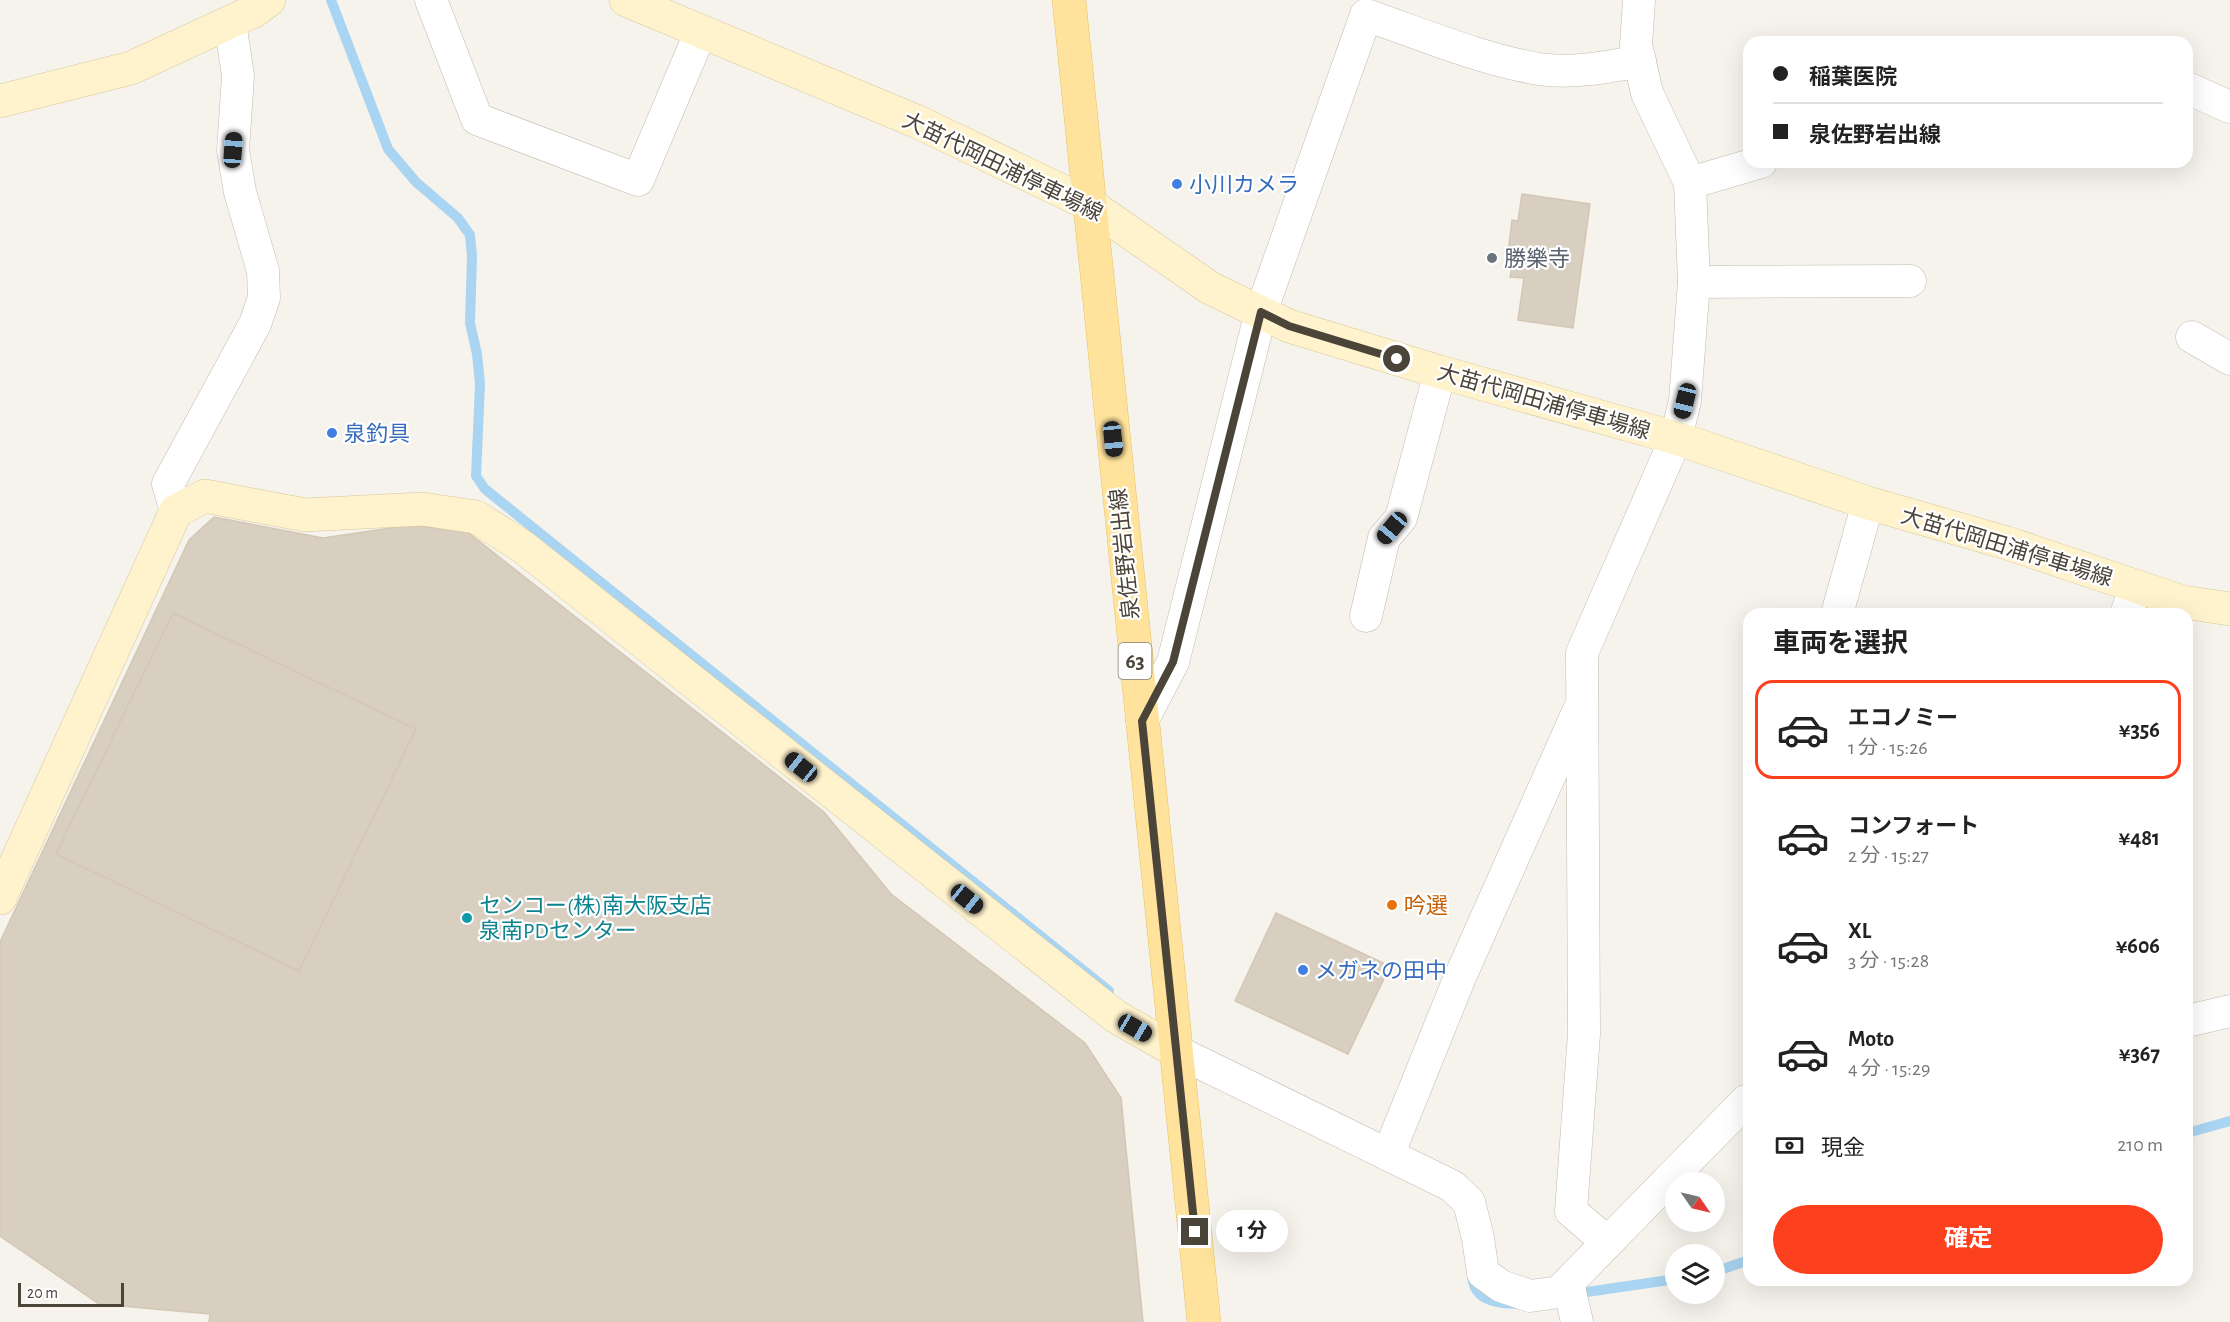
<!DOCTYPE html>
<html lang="ja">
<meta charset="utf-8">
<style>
:root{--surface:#fff;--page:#f6f6f6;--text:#222;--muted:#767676;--line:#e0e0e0;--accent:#fc3f1d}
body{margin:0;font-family:"Alegreya Sans","Noto Sans JP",sans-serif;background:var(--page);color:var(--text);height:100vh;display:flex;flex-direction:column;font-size:22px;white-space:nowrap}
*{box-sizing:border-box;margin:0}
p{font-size:20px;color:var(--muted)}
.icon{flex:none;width:33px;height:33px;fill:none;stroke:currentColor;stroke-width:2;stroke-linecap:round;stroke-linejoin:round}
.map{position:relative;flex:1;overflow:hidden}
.details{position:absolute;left:1743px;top:608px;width:450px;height:678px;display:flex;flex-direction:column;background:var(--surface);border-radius:18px;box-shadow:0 6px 24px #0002}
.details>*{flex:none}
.top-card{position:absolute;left:1743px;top:36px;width:450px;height:132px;border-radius:18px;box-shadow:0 6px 24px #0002;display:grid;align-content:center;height:132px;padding:0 30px;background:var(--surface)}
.needle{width:39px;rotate:124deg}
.buttons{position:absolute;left:1665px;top:1172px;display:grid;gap:12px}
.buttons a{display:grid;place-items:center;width:60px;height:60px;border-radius:50%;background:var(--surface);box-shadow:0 6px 24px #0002;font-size:30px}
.scale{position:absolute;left:18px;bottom:15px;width:106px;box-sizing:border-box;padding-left:6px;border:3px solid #4b4439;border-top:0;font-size:16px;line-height:21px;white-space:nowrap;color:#4b4439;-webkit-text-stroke:4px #fff;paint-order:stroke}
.end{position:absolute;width:27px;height:27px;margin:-14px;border:8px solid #4b4439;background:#fff;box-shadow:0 0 0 3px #fff}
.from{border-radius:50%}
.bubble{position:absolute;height:42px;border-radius:21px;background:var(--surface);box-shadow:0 6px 24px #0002;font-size:20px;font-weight:700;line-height:42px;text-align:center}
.car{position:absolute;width:18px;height:36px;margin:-18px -9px;border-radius:8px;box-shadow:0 0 4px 2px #0007;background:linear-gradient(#222 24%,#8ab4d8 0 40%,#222 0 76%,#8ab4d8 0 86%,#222 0)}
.top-card b{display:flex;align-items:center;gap:21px;height:57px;font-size:22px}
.top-card b+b{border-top:2px solid var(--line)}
.top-card i{width:15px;height:15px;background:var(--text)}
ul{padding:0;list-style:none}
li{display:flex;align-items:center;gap:18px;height:99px;margin:0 12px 9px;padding:0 18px;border:3px solid transparent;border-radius:18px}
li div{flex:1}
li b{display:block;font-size:22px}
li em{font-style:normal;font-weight:700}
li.selected{border-color:var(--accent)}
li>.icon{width:54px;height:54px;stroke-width:1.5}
h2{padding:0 30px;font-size:27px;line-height:72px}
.pay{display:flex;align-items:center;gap:15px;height:66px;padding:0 30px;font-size:22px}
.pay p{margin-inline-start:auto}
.action{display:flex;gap:12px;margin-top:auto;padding:12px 30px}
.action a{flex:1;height:69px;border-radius:36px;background:var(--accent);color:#fff;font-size:24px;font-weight:700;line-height:69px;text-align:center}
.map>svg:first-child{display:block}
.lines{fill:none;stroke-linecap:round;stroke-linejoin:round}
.stream{stroke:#a9d4f2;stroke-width:10}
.building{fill:#d8cfc1;stroke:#d3c7b4;stroke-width:1.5}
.street-casing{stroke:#c2bbae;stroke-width:33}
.secondary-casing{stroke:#d6c79b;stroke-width:34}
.primary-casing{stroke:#e6c16a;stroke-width:34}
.street{stroke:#fff;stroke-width:32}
.secondary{stroke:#fff3cd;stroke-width:33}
.primary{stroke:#ffe39c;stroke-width:33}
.route{stroke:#4b4439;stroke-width:8}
.shop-dot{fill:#3f7fe0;stroke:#fff;stroke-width:2}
.worship-dot{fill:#6b7280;stroke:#fff;stroke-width:2}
.food-dot{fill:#e8710a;stroke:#fff;stroke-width:2}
.culture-dot{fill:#0f9aa8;stroke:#fff;stroke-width:2}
.labels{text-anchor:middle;stroke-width:4.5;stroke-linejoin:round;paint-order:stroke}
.shield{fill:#fff;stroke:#817c74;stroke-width:1.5}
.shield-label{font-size:21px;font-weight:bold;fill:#4b4439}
.street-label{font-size:22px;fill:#4b4439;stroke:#fff}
.shop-label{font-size:22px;fill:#366cbe;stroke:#fff;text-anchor:start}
.worship-label{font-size:22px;fill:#5b616d;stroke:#fff;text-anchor:start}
.culture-label{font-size:22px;fill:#0d838f;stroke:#fff;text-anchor:start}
.food-label{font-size:22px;fill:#c56008;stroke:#fff;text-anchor:start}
</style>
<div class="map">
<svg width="2230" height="1322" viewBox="0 0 2230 1322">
<rect width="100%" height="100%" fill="#f6f3ec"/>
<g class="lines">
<g class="stream">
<polyline points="331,0 388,149 416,182 458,218 470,235 472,256 470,323 477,354 480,384 476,476 485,489 1109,991"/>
<polyline points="2187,1133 2230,1121"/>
<path d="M1472,1271C1471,1299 1492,1303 1516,1304"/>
<polyline points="1714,1272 1749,1260"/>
<polyline points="1573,1294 1676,1279"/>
</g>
</g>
<g class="building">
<polygon points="1522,194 1590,204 1573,328 1518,320 1524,278 1510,277 1513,262 1507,261 1512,220 1518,221"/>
<polygon points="214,517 323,538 411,525 466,531 824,812 891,894 1085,1043 1121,1098 1143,1322 209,1322 210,1314 99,1304 0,1236 0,942 189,540"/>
<polygon points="173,613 416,729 299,971 56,854"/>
<polygon points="1276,913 1390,966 1348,1054 1235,1001"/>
</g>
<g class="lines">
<defs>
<g id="street">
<polyline points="431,0 477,119 638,180 701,31"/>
<polyline points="2187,88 2230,107"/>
<polyline points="1690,183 1761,162"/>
<polyline points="1694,282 1910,281"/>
<polyline points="2192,337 2230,359"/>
<polyline points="176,511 168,484 255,324 264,298 263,271 240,192 233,150 238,76 230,22"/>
<polyline points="1837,614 1868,503"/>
<polyline points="2126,614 2136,586"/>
<polyline points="1366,616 1384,538 1401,518 1440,372"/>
<path d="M1142,721L1173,662L1261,312L1366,15C1422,34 1480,59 1539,69C1572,74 1607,67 1640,61"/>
<polyline points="2187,1021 2230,1011"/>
<polyline points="1176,1051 1452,1186 1469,1202 1478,1238 1483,1273 1501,1286 1530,1296 1559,1292 1746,1101 1749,1100"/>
<polyline points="1388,1155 1460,977 1578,712"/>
<polyline points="1607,1242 1571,1211 1584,1034 1582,653 1676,438 1685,401 1694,282 1690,183 1647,93 1636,45 1639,0"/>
<polyline points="1568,1283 1577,1322"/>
</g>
<g id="secondary">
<polyline points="626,0 918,122 1089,204 1210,288 1289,326 1440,372 1676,438 1868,503 2007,543 2183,602 2230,609"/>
<polyline points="0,101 131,68 254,11 269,0"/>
<polyline points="0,898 176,511 205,496 305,515 422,509 476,517 523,547 1115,1016 1176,1051"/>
</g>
<polyline id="primary" points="1069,0 1204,1322"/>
</defs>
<use href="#street" class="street-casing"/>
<use href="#secondary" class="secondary-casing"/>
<use href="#primary" class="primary-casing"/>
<use href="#street" class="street"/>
<use href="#secondary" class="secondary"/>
<use href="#primary" class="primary"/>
</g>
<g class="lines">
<polyline class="route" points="1195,1232 1142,721 1173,662 1261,312 1289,326 1397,359"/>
</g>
<g class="shop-dot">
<circle cx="1177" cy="184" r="6"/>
<circle cx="332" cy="433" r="6"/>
<circle cx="1303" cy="970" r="6"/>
</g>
<circle class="worship-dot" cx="1492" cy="258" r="6"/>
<circle class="food-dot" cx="1392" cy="905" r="6"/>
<circle class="culture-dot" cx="467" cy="918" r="6"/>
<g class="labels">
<rect class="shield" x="1118.5" y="643" width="33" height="36" rx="4.5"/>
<g class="shield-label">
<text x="1135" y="668">63</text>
</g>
<g class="street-label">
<text transform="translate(1003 166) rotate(26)" y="8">大苗代岡田浦停車場線</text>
<text transform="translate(1544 401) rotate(16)" y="8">大苗代岡田浦停車場線</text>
<text transform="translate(2007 546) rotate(17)" y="8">大苗代岡田浦停車場線</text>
<text transform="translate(1124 554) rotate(-96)" y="8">泉佐野岩出線</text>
</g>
<g class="shop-label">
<text x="1189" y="192">小川カメラ</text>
<text x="344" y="441">泉釣具</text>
<text x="1315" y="978">メガネの田中</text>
</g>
<g class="worship-label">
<text x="1504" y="266">勝樂寺</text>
</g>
<g class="culture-label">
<text x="479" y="913">センコー(株)南大阪支店<tspan x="479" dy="25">泉南PDセンター</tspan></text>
</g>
<g class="food-label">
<text x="1404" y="913">吟選</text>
</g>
</g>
</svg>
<div class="buttons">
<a><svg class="needle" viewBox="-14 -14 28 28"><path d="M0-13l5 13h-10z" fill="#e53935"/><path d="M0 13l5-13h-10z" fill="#767676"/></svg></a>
<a><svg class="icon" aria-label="layers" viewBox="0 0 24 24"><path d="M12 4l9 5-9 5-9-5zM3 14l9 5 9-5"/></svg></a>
</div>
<div class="scale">20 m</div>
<i class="end from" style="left:1397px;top:359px"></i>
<i class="end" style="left:1195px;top:1232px"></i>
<div class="bubble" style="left:1216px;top:1210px;width:72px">1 分</div>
<i class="car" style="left:233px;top:150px;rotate:4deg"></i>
<i class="car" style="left:1685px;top:401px;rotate:194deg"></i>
<i class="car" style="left:1113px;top:439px;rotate:174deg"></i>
<i class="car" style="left:1392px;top:528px;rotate:220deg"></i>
<i class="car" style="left:801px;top:767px;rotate:309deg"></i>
<i class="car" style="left:967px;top:899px;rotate:129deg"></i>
<i class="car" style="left:1135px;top:1028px;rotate:120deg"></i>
<div class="top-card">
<b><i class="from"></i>稲葉医院</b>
<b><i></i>泉佐野岩出線</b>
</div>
<section class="details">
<h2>車両を選択</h2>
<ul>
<li class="selected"><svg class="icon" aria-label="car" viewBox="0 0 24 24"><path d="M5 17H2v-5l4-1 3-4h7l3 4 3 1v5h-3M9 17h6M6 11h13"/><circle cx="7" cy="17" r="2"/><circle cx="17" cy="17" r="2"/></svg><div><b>エコノミー</b><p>1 分 · 15:26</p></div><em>¥356</em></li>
<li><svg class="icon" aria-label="car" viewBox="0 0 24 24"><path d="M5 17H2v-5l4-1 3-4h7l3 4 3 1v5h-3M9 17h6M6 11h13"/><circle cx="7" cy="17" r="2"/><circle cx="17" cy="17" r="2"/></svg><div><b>コンフォート</b><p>2 分 · 15:27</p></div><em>¥481</em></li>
<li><svg class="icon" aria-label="car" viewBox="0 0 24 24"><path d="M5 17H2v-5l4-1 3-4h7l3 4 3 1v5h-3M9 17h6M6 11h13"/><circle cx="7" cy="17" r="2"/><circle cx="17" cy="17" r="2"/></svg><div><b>XL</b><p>3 分 · 15:28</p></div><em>¥606</em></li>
<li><svg class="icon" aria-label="car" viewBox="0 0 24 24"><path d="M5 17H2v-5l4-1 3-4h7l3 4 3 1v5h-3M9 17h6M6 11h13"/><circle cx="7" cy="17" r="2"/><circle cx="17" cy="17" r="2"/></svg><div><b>Moto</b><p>4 分 · 15:29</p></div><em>¥367</em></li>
</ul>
<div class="pay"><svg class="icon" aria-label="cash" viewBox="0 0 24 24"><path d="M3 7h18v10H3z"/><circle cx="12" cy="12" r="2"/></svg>現金<p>210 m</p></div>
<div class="action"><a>確定</a></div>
</section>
</div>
